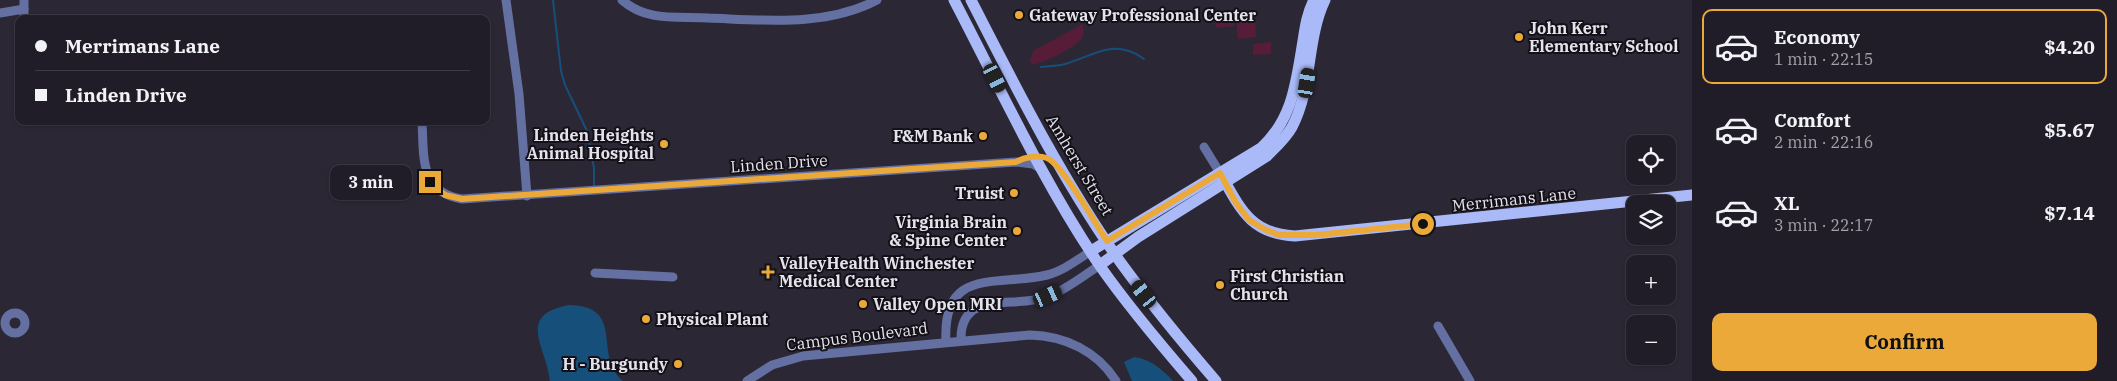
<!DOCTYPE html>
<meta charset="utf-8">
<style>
:root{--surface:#211d28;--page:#2d2a34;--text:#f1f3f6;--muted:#a2a2a8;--line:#3e3b45;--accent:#eba93a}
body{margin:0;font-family:"IBM Plex Serif",serif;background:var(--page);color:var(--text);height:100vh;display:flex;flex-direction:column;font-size:19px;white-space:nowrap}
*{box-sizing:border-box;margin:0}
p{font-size:16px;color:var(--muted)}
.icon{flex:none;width:28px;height:28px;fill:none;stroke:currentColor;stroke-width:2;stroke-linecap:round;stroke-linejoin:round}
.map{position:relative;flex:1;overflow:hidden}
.drawer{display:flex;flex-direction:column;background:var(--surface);width:425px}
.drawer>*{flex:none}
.guide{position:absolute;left:15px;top:15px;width:475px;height:110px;border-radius:10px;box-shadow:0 1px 4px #0004,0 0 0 1px var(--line);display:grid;align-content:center;height:110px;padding:0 20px;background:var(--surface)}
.tools{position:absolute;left:1626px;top:135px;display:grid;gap:10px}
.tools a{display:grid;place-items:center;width:50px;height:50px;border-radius:10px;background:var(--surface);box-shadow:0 1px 4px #0004,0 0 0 1px var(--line);font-size:25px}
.end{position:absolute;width:22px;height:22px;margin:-11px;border:6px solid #eba93a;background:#111;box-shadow:0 0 0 2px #111}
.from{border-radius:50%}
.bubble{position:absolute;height:35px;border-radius:10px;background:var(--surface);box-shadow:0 1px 4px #0004,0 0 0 1px var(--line);font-size:16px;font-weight:700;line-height:35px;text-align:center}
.car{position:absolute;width:15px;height:30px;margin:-15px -8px;border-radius:6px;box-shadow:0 0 4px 1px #0007;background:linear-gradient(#222 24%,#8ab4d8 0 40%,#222 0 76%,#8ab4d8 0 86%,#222 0)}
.guide b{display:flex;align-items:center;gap:18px;height:48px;font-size:19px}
.guide b+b{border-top:1px solid var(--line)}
.guide i{width:12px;height:12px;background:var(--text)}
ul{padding:9px 0 0;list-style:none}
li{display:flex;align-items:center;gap:15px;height:75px;margin:0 10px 8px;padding:0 10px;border:2px solid transparent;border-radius:10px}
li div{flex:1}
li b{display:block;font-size:19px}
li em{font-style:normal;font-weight:700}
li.active{border-color:var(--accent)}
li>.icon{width:45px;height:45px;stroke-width:1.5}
.action{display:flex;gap:10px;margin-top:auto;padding:10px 20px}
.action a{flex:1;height:58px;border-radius:10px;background:var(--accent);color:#111;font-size:20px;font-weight:700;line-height:58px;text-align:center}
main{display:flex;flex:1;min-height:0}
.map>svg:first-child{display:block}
.green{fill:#571d38}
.water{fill:#164f7a}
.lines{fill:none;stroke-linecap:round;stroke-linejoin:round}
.stream{stroke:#164f7a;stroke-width:2}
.minor{stroke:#6470a2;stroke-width:9}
.major{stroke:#aabaf8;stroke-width:11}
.route{stroke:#eba93a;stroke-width:6}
.poi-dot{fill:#eba93a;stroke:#131117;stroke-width:2}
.labels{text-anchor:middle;stroke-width:4;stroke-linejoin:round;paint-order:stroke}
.poi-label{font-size:16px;font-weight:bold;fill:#e4e2eb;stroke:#131117;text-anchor:start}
.street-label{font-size:16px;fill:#e4e2eb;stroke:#131117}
</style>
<main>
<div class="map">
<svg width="1692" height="381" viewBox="0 0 1692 381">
<rect width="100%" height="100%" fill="#2c2735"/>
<g class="green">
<polygon points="1233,16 1234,26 1216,28 1215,18"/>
<polygon points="1255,16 1256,37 1238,39 1236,17"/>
<path d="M1083,24C1084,30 1084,33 1081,39C1074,49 1044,62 1033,65L1030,61L1033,51Z"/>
<polygon points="1271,42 1271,54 1253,55 1253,44"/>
</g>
<g class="water">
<path d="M569,305C627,306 592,356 623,381H550C547,347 515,315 569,305Z"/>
<path d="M1134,357C1150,359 1162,369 1173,381H1132L1124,362Z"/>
</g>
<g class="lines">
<g class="stream">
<polyline points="553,0 561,71 565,85 587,131 594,168 594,185"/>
<path d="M1041,67C1049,66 1058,66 1065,64C1094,56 1114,37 1144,59"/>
</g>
<g class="minor">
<polyline points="506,0 519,94 527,196"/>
<path d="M622,0C647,22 677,16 709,18C764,20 826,27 877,0"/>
<polyline points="0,13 24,9"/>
<polyline points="24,19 24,0"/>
<polyline points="47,121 52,121"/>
<path d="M422,121C424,156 419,192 462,199L1016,162L1033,164L1042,169"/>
<polyline points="1204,147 1220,173"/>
<polyline points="595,273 673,277"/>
<circle cx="15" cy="323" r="10"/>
<polyline points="1438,326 1470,381"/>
<path d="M961,340C960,289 1014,309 1047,297C1066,290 1083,276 1100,265"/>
<path d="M946,342C942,266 996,287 1047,275C1063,271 1077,260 1091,251"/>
<path d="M747,381L772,365L803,356L1030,335C1065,336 1097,351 1116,381"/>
</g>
<g class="major">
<path d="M954,0C1000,88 1044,184 1100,266C1128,306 1160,344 1192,381"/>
<path d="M971,0C1017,90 1063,181 1121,263C1151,304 1183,343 1216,381"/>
<path d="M1220,173C1240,208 1250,234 1295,236L1692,195"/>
<path d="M1091,251L1261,148C1293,119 1296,82 1303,41C1305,28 1307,13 1314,0"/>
<path d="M1100,265L1138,237L1267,156C1276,147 1286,138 1292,127C1313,87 1306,40 1325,0"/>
</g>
</g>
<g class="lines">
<path class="route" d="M430,182L445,195L462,199L1016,162C1024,157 1037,155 1047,158C1062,164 1096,225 1107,241L1220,173L1236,203L1249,220L1266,230L1279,235H1316L1423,224"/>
</g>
<g class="poi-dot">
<circle cx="1019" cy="15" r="5"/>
<circle cx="1519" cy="37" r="5"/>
<circle cx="983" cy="136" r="5"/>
<circle cx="664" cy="144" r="5"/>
<circle cx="1014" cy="193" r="5"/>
<circle cx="1017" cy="231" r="5"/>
<path d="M765.5 264.5h5v5h5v5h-5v5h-5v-5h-5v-5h5z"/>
<circle cx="1220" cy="285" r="5"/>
<circle cx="863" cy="304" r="5"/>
<circle cx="646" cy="319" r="5"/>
<circle cx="678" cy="364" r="5"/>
</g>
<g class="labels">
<g class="poi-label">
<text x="1029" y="21">Gateway Professional Center</text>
<text x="1529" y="34">John Kerr<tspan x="1529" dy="18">Elementary School</tspan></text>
<text x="654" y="141" text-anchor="end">Linden Heights<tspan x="654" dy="18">Animal Hospital</tspan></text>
<text x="973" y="142" text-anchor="end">F&amp;M Bank</text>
<text x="1004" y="199" text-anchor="end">Truist</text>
<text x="1007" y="228" text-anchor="end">Virginia Brain<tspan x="1007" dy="18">&amp; Spine Center</tspan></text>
<text x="779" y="269">ValleyHealth Winchester<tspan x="779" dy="18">Medical Center</tspan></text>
<text x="1230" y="282">First Christian<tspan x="1230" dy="18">Church</tspan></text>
<text x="873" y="310">Valley Open MRI</text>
<text x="656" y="325">Physical Plant</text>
<text x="668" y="370" text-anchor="end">H - Burgundy</text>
</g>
<g class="street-label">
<text transform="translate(779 163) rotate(-4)" y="6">Linden Drive</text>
<text transform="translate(1080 165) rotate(59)" y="6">Amherst Street</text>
<text transform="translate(1514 199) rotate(-6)" y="6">Merrimans Lane</text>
<text transform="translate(857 336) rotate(-7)" y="6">Campus Boulevard</text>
</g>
</g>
</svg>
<div class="tools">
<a><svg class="icon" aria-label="locate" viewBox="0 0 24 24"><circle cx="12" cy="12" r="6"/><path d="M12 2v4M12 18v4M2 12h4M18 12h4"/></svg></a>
<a><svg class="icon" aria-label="layers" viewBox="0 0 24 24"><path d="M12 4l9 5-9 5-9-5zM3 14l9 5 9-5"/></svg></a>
<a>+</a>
<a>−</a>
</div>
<i class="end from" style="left:1423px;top:224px"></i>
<i class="end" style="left:430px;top:182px"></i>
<div class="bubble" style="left:330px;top:165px;width:82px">3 min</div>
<i class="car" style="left:995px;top:78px;rotate:153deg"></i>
<i class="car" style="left:1307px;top:83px;rotate:9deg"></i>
<i class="car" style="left:1144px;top:294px;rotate:323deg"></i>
<i class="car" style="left:1048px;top:296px;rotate:66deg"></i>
<div class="guide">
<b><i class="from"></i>Merrimans Lane</b>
<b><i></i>Linden Drive</b>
</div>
</div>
<section class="drawer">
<ul>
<li class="active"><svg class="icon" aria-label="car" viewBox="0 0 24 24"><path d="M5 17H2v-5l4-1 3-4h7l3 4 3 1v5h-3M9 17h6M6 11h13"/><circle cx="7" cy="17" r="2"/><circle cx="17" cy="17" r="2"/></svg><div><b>Economy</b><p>1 min · 22:15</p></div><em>$4.20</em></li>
<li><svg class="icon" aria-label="car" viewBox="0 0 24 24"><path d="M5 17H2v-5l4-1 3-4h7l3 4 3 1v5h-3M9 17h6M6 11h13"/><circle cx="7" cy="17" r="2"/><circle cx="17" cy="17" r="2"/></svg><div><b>Comfort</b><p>2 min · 22:16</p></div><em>$5.67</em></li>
<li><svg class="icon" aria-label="car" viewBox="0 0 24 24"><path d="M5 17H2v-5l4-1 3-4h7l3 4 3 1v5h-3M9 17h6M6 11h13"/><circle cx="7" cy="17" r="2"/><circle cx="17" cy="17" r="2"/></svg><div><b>XL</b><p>3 min · 22:17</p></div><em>$7.14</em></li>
</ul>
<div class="action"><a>Confirm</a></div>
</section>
</main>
